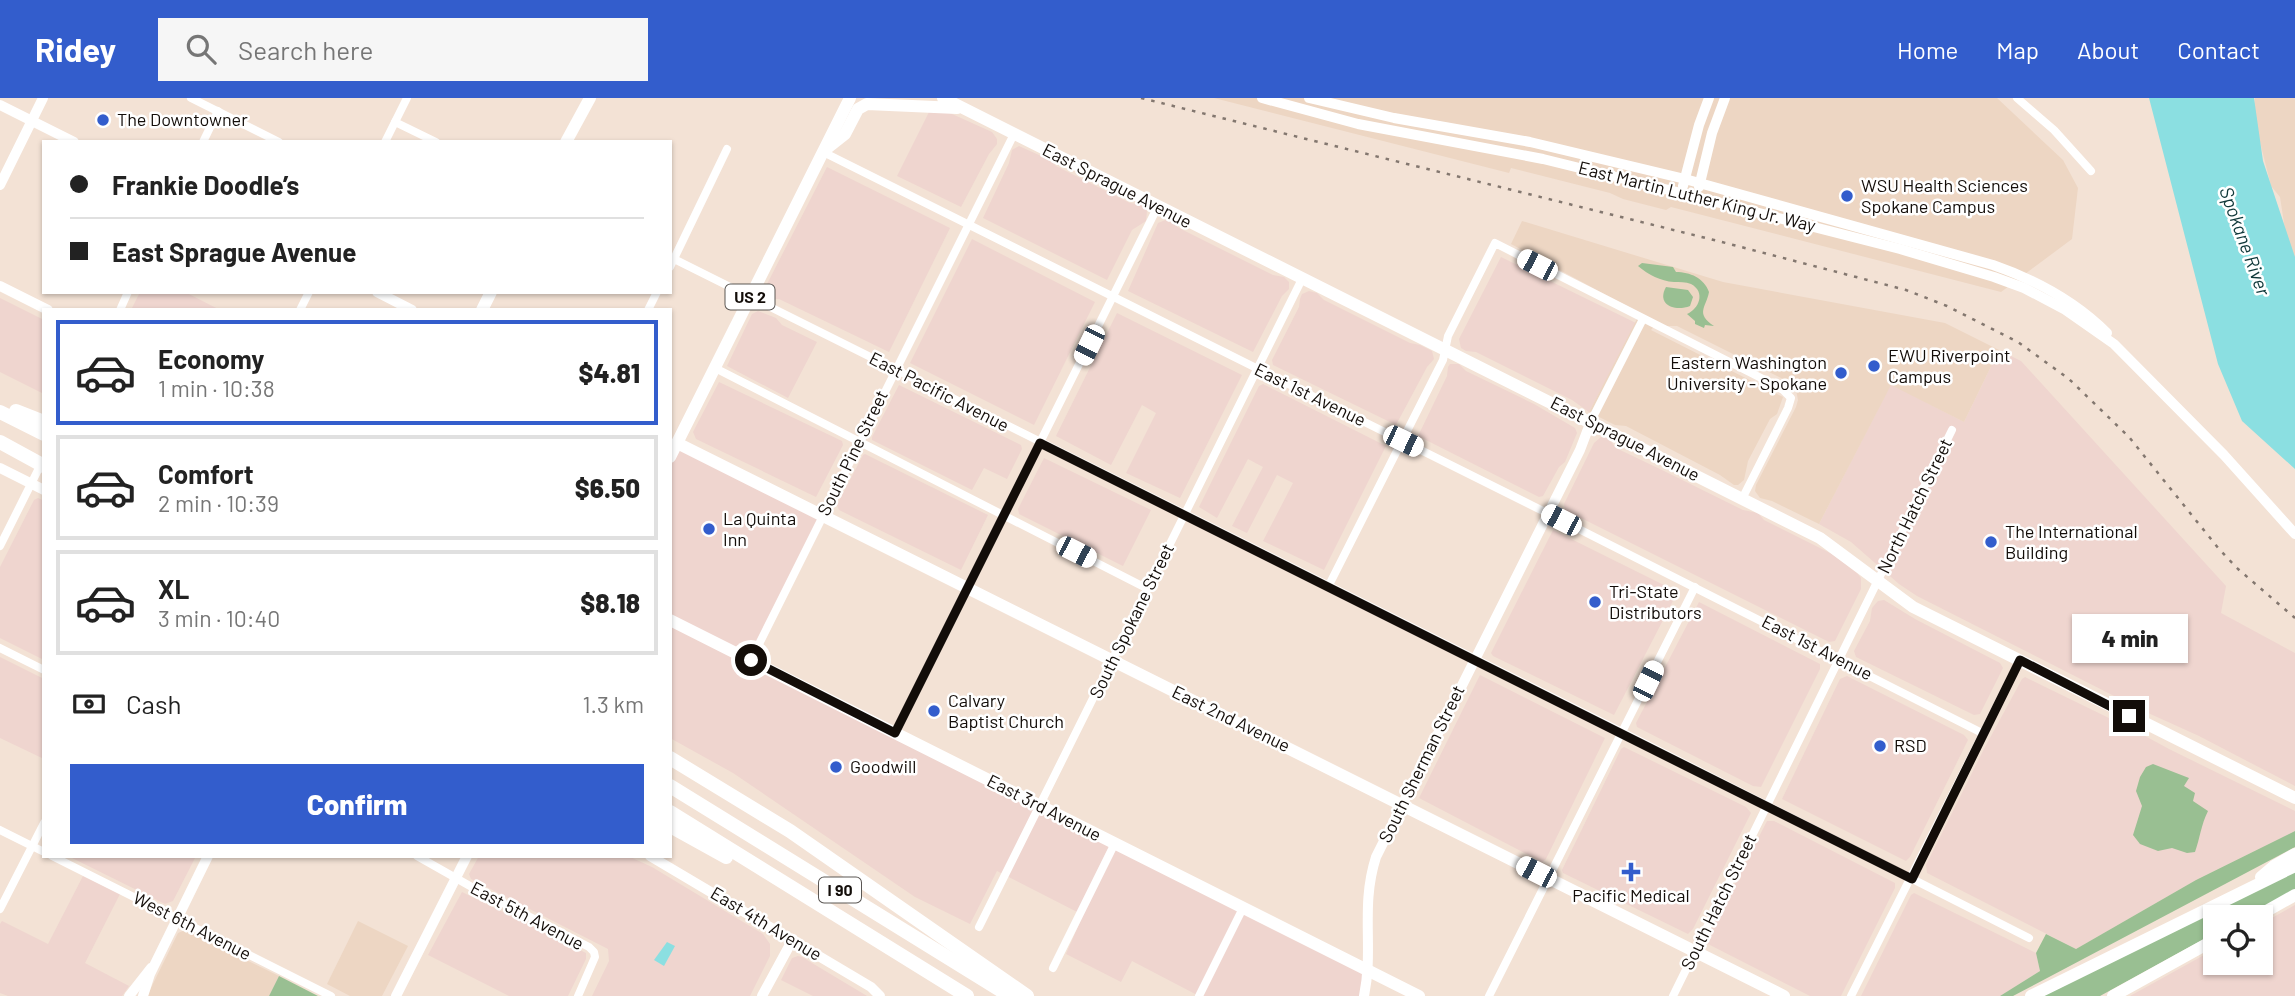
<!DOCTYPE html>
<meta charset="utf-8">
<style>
:root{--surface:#fff;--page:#f6f6f6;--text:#222;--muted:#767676;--line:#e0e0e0;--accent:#335dcc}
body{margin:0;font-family:Barlow,sans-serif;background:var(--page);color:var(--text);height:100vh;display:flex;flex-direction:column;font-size:26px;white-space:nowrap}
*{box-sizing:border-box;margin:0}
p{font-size:23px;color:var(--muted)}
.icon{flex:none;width:38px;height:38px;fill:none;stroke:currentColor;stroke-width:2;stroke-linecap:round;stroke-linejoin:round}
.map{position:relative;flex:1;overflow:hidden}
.details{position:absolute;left:42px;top:210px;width:630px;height:550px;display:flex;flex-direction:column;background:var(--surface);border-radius:0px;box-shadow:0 2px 5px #0004}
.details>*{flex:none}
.guide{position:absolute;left:42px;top:42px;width:630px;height:154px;border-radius:0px;box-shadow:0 2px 5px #0004;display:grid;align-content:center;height:154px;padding:0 28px;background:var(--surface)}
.controls{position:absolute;left:2203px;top:807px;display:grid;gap:14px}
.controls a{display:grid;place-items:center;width:70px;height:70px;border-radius:0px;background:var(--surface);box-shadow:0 2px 5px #0004;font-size:35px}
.end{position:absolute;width:32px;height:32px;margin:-16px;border:9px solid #130d09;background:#fff;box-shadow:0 0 0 4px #fff}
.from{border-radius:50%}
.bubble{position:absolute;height:49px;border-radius:0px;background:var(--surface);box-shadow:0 2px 5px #0004;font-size:23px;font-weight:800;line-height:49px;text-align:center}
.car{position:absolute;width:21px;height:42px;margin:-21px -10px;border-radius:9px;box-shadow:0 0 5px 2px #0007;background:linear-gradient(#fff 24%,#345 0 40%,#fff 0 76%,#345 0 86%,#fff 0)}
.guide b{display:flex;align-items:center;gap:24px;height:66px;font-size:26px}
.guide b+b{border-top:2px solid var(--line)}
.guide i{width:18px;height:18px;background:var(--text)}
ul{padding:12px 0 0;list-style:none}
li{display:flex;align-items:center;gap:21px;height:105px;margin:0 14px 10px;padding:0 14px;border:4px solid var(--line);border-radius:0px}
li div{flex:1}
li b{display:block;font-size:26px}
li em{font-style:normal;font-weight:800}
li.active{border-color:var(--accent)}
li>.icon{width:63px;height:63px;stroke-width:1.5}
.pay{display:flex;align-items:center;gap:18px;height:77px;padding:0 28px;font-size:26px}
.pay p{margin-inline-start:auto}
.button{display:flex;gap:14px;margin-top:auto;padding:14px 28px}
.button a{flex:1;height:80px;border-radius:0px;background:var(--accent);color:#fff;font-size:28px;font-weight:800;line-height:80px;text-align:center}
header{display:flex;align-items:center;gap:42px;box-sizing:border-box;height:98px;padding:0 35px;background:var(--accent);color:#fff}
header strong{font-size:33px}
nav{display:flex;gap:38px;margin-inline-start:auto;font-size:24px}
.search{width:490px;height:63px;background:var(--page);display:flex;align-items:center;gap:18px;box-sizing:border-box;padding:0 24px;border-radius:0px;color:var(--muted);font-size:26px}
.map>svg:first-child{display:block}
.commercial{fill:#efd5cf}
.built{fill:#edd6c3}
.green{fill:#99bf92}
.water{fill:#8bdfe1}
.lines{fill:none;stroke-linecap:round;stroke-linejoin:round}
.street{stroke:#fff;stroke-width:8}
.secondary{stroke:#fff;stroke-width:10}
.primary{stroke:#fff;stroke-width:12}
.highway{stroke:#fff;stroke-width:14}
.rail{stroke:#83776f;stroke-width:2.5;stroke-dasharray:3.5 7;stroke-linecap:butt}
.route{stroke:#130d09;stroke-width:9}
.poi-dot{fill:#335dcc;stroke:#fff;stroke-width:2.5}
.labels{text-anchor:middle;stroke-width:5;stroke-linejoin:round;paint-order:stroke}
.shield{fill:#fff;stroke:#5a5653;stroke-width:2}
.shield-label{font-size:16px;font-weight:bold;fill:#130d09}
.poi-label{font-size:18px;fill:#130d09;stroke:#fff;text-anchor:start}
.street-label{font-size:18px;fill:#130d09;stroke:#fff}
.water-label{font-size:19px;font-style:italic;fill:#0f3839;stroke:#fff}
</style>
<header>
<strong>Ridey</strong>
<div class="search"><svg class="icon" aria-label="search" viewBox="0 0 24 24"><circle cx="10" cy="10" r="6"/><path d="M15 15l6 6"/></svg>Search here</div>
<nav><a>Home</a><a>Map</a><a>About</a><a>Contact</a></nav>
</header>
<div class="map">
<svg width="2295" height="898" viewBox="0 0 2295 898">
<rect width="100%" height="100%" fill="#f3e2d5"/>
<g class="commercial">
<polygon points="941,11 992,34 997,41 997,46 989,56 961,109 897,78 930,12"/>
<polygon points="1019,48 1050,62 1056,68 1130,105 1141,107 1147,113 1146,123 1132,132 1107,182 983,120 1009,65 1012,52"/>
<polygon points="827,69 950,130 889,254 779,201 770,201 765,194 765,190"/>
<polygon points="1168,121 1179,130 1273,177 1284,179 1289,184 1289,191 1282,198 1253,254 1128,193 1158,125"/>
<polygon points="972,141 1095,204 1034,327 910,265"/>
<polygon points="1501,159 1636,225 1589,314 1572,302 1476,254 1466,253 1461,250 1459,241"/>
<polygon points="1309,193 1317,195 1324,202 1410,245 1420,247 1432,253 1434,261 1427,269 1396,327 1273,267 1272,262 1299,209 1300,201 1302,196"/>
<polygon points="140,194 185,194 220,212 131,212"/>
<polygon points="0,200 44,222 44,296 0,274"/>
<polygon points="758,213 776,220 782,227 817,244 788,300 727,268 752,216"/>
<polygon points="1117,215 1242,277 1180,400 1126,375 1156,315 1142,307 1111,367 1056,338"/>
<polygon points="1999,252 2021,263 2226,488 2221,515 2295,555 2295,688 2199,638 2146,614 2130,609 2122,602 1917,498 1899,486 1851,444 1819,426 1891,286 1964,324"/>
<polygon points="1450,266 1459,266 1466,273 1534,306 1575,330 1577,335 1565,364 1559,369 1543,398 1539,399 1418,338 1447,278 1448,269"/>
<polygon points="719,284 842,343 843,347 816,399 696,341 693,334"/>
<polygon points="1263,286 1386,348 1324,472 1263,443 1293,385 1277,377 1247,435 1232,428 1263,369 1248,361 1217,420 1199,409 1259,288"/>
<polygon points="899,287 1021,347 1022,351 1007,381 984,370 972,392 872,342 872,339"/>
<polygon points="1601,339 1608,340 1616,350 1662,372 1743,412 1758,415 1764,422 1832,456 1857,475 1861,480 1861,491 1835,543 1829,544 1565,412 1564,406 1594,345"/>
<polygon points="670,341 823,418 751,562 1369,873 1364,898 1199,898 1132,863 1121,884 1066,856 1083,817 997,773 970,826 915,799 733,675 670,640"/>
<polygon points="865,356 988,417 961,472 839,412 837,407 863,357"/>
<polygon points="1044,360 1151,412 1123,468 1019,416 1018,411"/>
<polygon points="38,400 44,403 44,562 0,540 0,469 34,402"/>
<polygon points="1553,432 1676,493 1676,497 1614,617 1493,558 1491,555"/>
<polygon points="1884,502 1915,521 2000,565 2003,570 1980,616 1974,617 1856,559 1854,553 1870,523 1872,510 1878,503"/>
<polygon points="1699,504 1820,566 1820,571 1761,689 1753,688 1637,629 1636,625"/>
<polygon points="0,559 44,581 44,661 0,640"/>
<polygon points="1480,577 1605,640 1546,761 1542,764 1419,700"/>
<polygon points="1847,578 1964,637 1968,642 1910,759 1906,763 1782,701 1840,581"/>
<polygon points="2025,579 2113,622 2122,622 2129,625 2134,632 2169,651 2295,713 2295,733 2196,782 2076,851 1927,775 1926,767 1984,651 2022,581"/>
<polygon points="1624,649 1746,709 1751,715 1693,831 1688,836 1563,775 1562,772 1621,651"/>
<polygon points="1767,723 1774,723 1895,785 1895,790 1841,898 1810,898 1708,846 1708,838"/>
<polygon points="68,758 196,758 173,803 165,806"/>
<polygon points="479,758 628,758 652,769 763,836 770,846 770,858 750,898 592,898 609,863 608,851 471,781 469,776"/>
<polygon points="83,778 120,796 85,865 129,888 122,898 8,898 0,895 0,826 2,823 48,846"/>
<polygon points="462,794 586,855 586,861 568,898 509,898 428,857"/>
<polygon points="1914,795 2036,855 2040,873 2000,898 1861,898 1911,797"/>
<polygon points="2295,807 2295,898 2130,898 2215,851 2216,864 2261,864 2261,826"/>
<polygon points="798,858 802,859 867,898 813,898 781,882 792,860"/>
</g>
<g class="built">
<polygon points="1214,0 1997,0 2063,62 2078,90 2072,141 2001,194 1671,109 1666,112 1623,101 1610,95 1511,70 1509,75"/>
<polygon points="2255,0 2295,0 2295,197 2280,99 2271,88 2253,16"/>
<polygon points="1522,123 1723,184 1945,225 1999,252 1964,324 1891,287 1819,426 1772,403 1760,400 1755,393 1756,387 1796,309 1798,302 1796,292 1789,284 1677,228 1666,228 1658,224 1651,232 1783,299 1777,316 1770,321 1748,363 1744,382 1738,387 1734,387 1720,377 1626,328 1615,327 1589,314 1640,215 1511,146"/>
<polygon points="358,823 408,848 382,898 350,898 327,886"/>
<polygon points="185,832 279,878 269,898 147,898 178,835"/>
</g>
<g class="green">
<path d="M1642,165L1673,169L1676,174C1690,174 1704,180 1709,194C1706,210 1695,215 1714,228L1705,227L1704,230L1695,226V223L1687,216C1699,211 1706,194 1691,186C1686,184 1679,184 1674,184C1660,183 1649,177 1638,168Z"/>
<path d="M1666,189L1688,192L1693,199L1690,208C1675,214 1656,207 1666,189Z"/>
<path d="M2153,666L2189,680L2184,688L2195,695L2193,703L2208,713C2201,727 2200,740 2195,754L2187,755L2172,750L2158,753L2140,746L2133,737L2142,708L2136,693L2140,679L2146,669Z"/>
<polygon points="2295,733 2295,749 2013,898 2000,898 2040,873 2036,855 2046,836 2076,851 2196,782"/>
<polygon points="2295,773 2295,792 2244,819 2216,819 2215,835 2100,898 2043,898"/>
<polygon points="279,878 318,898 269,898"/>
</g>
<g class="water">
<polygon points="2149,0 2254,0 2263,63 2295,159 2295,371 2242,323 2218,266"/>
<polygon points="667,844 675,848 664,868 654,862"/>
</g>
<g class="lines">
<g class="street">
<polyline points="191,0 279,44"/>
<polyline points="2017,0 2054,32 2091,73"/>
<polyline points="395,24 436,44"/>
<polyline points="203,44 218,13"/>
<polyline points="385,44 407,0"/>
<polyline points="823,54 1561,422 1984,636"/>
<polyline points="670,159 1622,634 2029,840"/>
<polyline points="670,169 727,51"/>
<polyline points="120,212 128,194"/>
<polyline points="300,212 309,194"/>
<polyline points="648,212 657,194"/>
<polyline points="715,270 1148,491"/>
<polyline points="1591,323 1643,221"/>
<polyline points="0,448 42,364"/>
<polyline points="1328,489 1443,262 1448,238 1495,145 1767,283 1783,292 1791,300 1788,310 1742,401"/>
<polyline points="0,550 44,572"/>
<polyline points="751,562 1014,36"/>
<polyline points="895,635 1158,108"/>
<polyline points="0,732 44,754"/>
<polyline points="52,758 331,898"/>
<polyline points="417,758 477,792 589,849 594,854 595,859 578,898"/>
<polyline points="0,811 44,725"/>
<polyline points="979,829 1303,179"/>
<polyline points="1053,870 1115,745"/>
<polyline points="1199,898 1243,810"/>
<polyline points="1489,898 1695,489"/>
<polyline points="1673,898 1952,332"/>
<polyline points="1851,898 2020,562"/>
</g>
<g class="secondary">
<polyline points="1262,0 1358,26 1543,61 1681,95 1900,151 1994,179 2024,190 2064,211 2114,246 2224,357 2295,436"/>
<path d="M1309,0L1394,20L1530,44L1685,81L1993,167C2036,182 2074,202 2107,235"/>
<polyline points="0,7 74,44"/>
<polyline points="0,87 43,0"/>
<polyline points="1683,88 1699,27 1709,0"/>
<polyline points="1699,89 1712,35 1725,0"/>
<polyline points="0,188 48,212"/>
<polyline points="377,194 412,212"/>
<polyline points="0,370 44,392"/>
<polyline points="650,758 871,889 880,898"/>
<polyline points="129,898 151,870"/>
<polyline points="143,898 150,876 208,758"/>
<polyline points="396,898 467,758"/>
<polyline points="762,898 793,841"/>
<path d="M1364,898C1374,849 1360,809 1376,759L1580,352L1591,323"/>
</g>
<g class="primary">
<polyline points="943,0 1820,440 1913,509 2295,700"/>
<polyline points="566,44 590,0"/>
<polyline points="826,51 845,36 858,11 867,6 957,10"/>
<polyline points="482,212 491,194"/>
<polyline points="677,345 1784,898"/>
<polyline points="670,359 850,0"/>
<polyline points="670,522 1419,898"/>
<polyline points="2261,779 2274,768 2295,756"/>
<polyline points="2256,819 2295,797"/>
<polyline points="2031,898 2295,768"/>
<polyline points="2113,898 2216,841"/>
</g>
<g class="highway">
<polyline points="16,313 44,324"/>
<polyline points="0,314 44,336"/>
<polyline points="0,344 44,368"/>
<polyline points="670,660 790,733 1027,898"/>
<polyline points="670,688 1010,898"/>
<polyline points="670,714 967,898"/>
<polyline points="670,728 726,759"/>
</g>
<polyline class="rail" points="1141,0 1718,143 1906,192 1947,208 2018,244 2069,281 2129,339 2219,451 2238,471 2295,520"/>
</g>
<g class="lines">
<polyline class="route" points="751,562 895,635 1040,345 1912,781 2020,562 2129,618"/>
</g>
<g class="poi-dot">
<circle cx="103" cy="22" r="7"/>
<circle cx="1847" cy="98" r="7"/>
<circle cx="1874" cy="268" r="7"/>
<circle cx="1841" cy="275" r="7"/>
<circle cx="709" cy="431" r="7"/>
<circle cx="1991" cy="444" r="7"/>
<circle cx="1595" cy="504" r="7"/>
<circle cx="934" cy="613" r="7"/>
<circle cx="1880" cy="648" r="7"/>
<circle cx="836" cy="669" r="7"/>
<path d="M1627.5 763.5h7v7h7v7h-7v7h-7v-7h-7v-7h7z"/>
</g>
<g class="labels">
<g class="shield">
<rect x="725.5" y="186.5" width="49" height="25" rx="5"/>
<rect x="819" y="779.5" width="42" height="25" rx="5"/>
</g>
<g class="shield-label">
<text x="750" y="205">US 2</text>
<text x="840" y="798">I 90</text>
</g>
<g class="poi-label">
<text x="117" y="28">The Downtowner</text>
<text x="1861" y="94">WSU Health Sciences<tspan x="1861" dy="21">Spokane Campus</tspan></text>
<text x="1888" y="264">EWU Riverpoint<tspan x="1888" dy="21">Campus</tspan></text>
<text x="1827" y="271" text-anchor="end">Eastern Washington<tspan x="1827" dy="21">University - Spokane</tspan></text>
<text x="723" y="427">La Quinta<tspan x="723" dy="21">Inn</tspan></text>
<text x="2005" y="440">The International<tspan x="2005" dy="21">Building</tspan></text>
<text x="1609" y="500">Tri-State<tspan x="1609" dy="21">Distributors</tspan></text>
<text x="948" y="609">Calvary<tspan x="948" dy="21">Baptist Church</tspan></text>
<text x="1894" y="654">RSD</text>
<text x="850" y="675">Goodwill</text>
<text x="1631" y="804" text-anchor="middle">Pacific Medical</text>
</g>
<g class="street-label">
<text transform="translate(1117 88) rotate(27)" y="6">East Sprague Avenue</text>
<text transform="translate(1697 99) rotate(14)" y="6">East Martin Luther King Jr. Way</text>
<text transform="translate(939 294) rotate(27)" y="6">East Pacific Avenue</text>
<text transform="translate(1310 297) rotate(26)" y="6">East 1st Avenue</text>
<text transform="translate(1625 341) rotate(27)" y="6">East Sprague Avenue</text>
<text transform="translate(853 355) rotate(-64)" y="6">South Pine Street</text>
<text transform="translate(1915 408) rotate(-64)" y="6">North Hatch Street</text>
<text transform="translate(1132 523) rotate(-64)" y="6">South Spokane Street</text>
<text transform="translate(1817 550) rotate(27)" y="6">East 1st Avenue</text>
<text transform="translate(1231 621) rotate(26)" y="6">East 2nd Avenue</text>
<text transform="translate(1422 666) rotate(-64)" y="6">South Sherman Street</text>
<text transform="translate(1044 710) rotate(27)" y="6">East 3rd Avenue</text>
<text transform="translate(1719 804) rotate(-64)" y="6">South Hatch Street</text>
<text transform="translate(527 818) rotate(28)" y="6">East 5th Avenue</text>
<text transform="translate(766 826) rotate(31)" y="6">East 4th Avenue</text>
<text transform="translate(192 828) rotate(27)" y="6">West 6th Avenue</text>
</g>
<g class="water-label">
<text transform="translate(2245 143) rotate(70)" y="7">Spokane River</text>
</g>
</g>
</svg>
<div class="controls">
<a><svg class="icon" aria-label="locate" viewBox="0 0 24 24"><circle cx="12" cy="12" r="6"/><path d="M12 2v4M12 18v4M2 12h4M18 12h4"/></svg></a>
</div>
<i class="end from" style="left:751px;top:562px"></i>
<i class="end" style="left:2129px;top:618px"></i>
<div class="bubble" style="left:2072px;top:516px;width:116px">4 min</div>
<i class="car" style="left:1537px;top:167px;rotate:297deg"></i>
<i class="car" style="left:1089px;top:247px;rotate:206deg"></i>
<i class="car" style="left:1403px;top:343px;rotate:116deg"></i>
<i class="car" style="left:1561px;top:422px;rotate:297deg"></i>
<i class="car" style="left:1076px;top:454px;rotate:117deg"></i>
<i class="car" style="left:1648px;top:583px;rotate:26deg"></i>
<i class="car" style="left:1536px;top:774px;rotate:297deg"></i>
<div class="guide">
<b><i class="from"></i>Frankie Doodle’s</b>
<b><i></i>East Sprague Avenue</b>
</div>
<section class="details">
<ul>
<li class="active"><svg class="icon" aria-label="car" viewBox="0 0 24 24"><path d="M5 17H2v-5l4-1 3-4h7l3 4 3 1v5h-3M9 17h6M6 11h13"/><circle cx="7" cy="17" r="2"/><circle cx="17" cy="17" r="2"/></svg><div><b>Economy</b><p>1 min · 10:38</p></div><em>$4.81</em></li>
<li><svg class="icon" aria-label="car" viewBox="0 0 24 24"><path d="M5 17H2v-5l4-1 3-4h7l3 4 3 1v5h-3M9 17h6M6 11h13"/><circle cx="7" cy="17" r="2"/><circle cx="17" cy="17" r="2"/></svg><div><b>Comfort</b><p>2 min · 10:39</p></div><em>$6.50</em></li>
<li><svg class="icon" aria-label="car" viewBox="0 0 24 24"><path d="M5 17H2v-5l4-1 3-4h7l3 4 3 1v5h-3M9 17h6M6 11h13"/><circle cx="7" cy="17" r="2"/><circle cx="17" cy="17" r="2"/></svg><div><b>XL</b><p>3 min · 10:40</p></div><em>$8.18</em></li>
</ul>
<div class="pay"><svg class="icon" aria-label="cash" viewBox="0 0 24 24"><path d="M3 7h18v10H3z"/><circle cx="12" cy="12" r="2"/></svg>Cash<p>1.3 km</p></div>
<div class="button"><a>Confirm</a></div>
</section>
</div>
